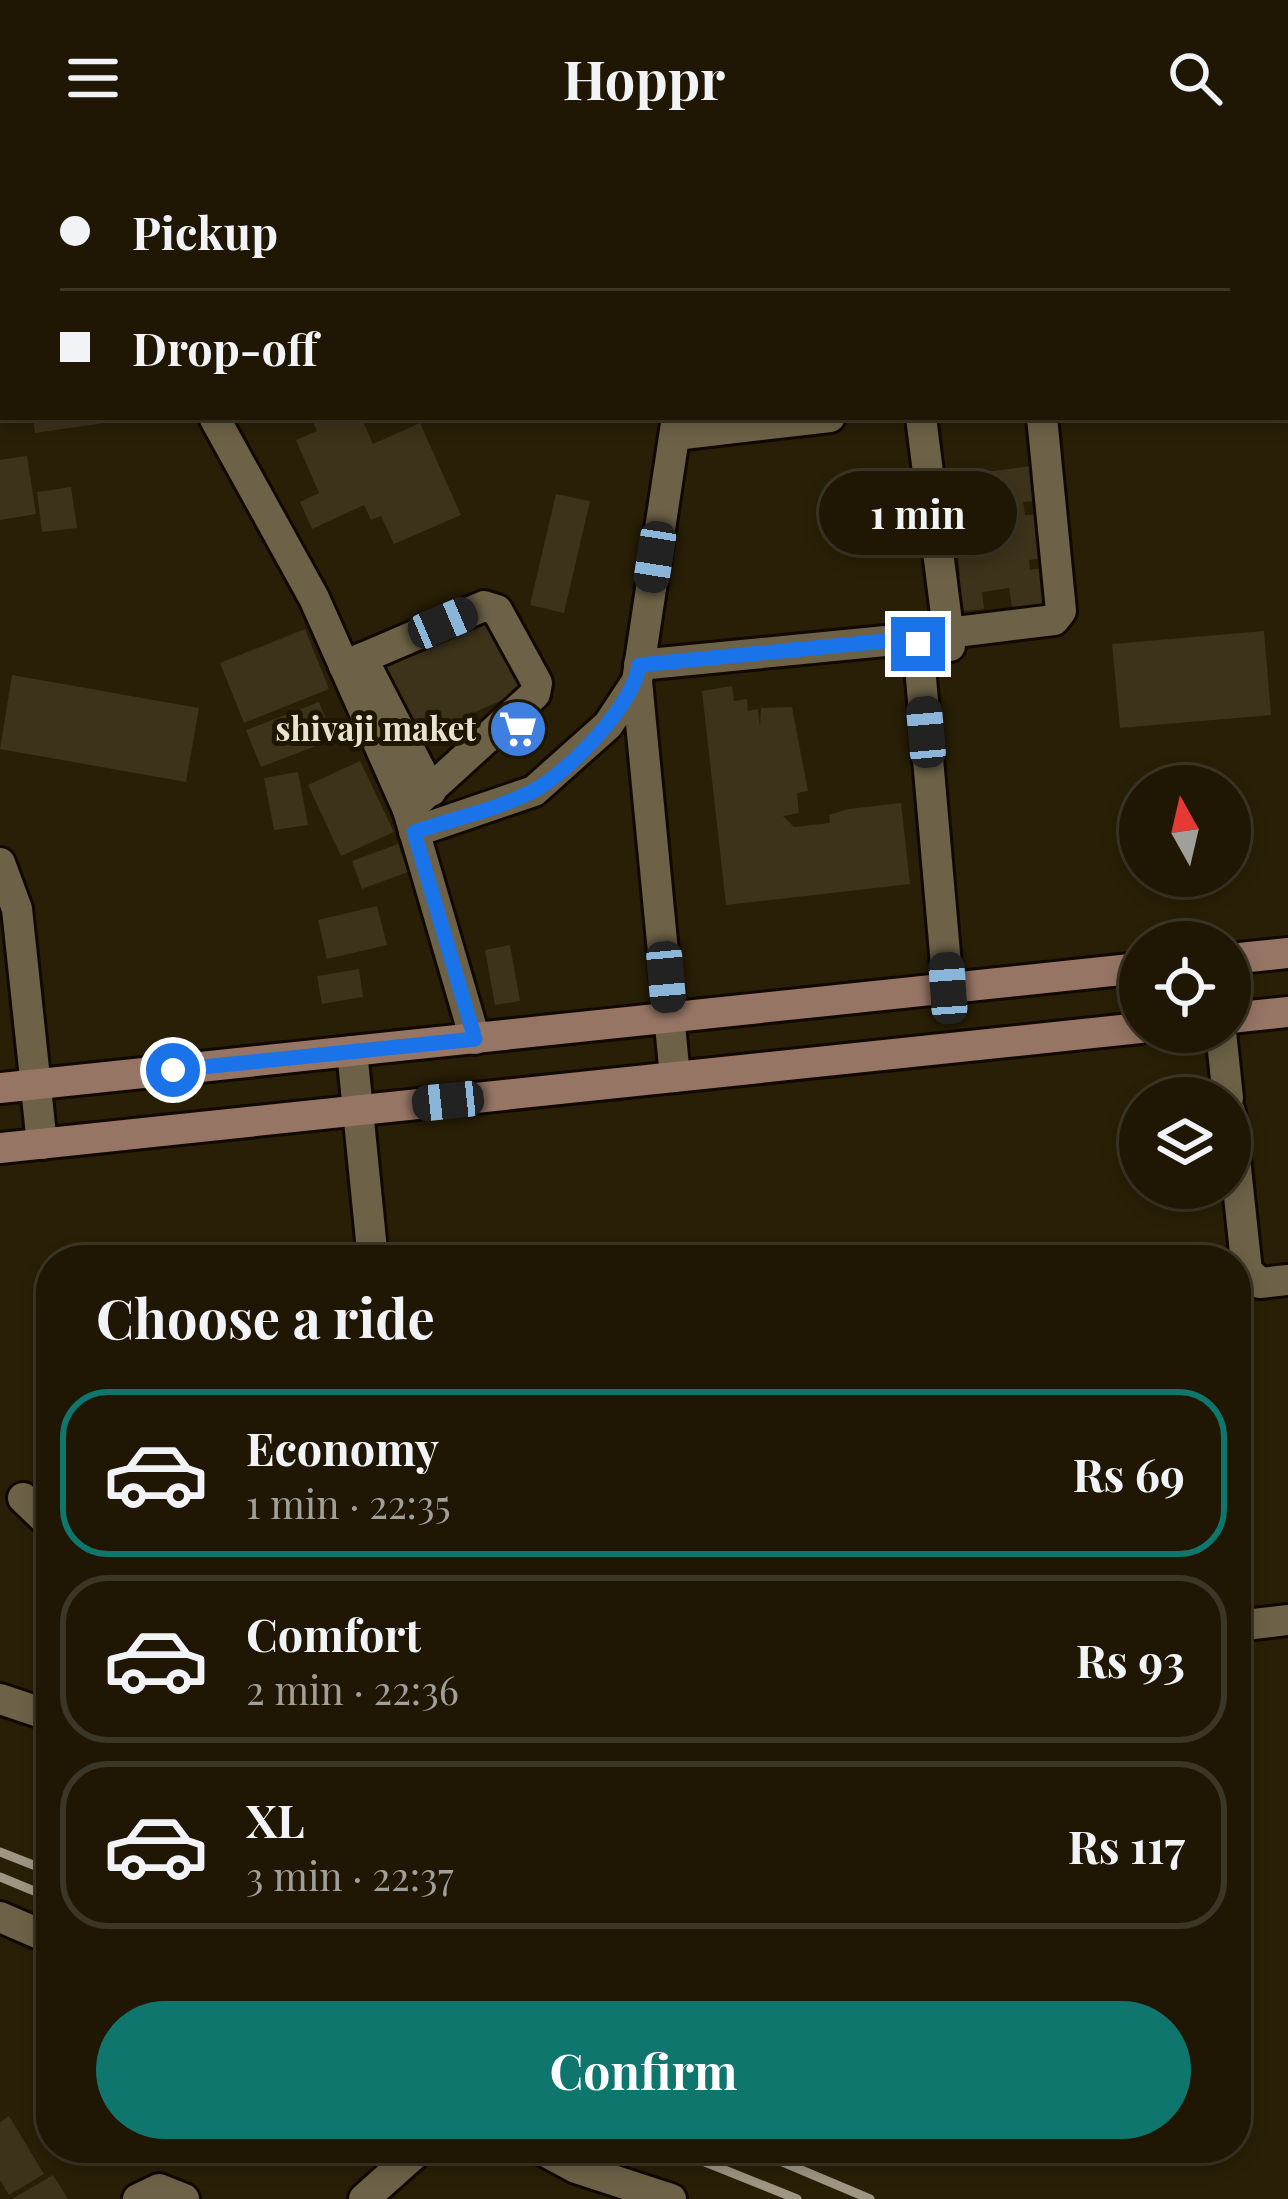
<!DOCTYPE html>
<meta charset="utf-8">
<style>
:root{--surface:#1f1704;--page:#2c2413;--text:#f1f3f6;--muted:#a19f9a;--line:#3c3626;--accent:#0f766e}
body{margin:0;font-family:"Playfair Display",serif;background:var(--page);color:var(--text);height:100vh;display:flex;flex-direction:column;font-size:45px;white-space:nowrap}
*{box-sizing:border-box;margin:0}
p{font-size:39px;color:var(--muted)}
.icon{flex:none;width:66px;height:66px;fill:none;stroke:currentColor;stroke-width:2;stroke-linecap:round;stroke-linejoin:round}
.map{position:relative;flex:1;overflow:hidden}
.panel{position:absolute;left:36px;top:1089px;width:1215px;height:918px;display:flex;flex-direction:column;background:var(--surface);border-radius:48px;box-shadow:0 6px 18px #0003,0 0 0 3px var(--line)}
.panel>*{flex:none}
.banner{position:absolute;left:0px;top:0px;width:1290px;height:264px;box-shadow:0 6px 18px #0003,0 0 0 3px var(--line);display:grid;align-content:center;height:264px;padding:0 60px;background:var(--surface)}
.needle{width:78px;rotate:352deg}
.tools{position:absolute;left:1119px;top:609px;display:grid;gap:24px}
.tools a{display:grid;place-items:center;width:132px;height:132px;border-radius:50%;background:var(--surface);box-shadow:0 6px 18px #0003,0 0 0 3px var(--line);font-size:60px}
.end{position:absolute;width:54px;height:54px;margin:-27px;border:15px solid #1a73e8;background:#fff;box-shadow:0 0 0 6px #fff}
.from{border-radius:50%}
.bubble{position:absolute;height:84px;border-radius:42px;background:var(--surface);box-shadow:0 6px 18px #0003,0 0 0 3px var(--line);font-size:39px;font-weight:700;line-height:84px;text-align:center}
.car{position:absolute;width:36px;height:72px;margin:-36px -18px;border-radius:15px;box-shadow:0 0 9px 3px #0007;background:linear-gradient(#222 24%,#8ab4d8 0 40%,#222 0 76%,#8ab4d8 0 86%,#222 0)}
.banner b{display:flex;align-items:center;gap:42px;height:114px;font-size:45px}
.banner b+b{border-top:3px solid var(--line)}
.banner i{width:30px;height:30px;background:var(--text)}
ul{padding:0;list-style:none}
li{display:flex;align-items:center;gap:36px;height:168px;margin:0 24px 18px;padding:0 36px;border:6px solid var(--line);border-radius:48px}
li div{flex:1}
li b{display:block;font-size:45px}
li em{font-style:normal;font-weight:700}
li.on{border-color:var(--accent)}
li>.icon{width:108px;height:108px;stroke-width:1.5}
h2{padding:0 60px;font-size:54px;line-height:144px}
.button{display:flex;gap:24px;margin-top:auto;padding:24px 60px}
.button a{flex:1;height:138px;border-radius:72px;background:var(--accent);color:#fff;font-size:48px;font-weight:700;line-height:138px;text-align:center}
header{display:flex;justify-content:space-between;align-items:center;height:156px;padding:0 60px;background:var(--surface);font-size:54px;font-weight:700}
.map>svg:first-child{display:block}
.building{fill:#3d321a}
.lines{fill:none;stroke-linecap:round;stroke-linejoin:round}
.minor-casing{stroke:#110800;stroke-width:36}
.secondary-casing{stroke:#110800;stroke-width:36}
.minor{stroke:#6d6247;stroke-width:30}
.secondary{stroke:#967565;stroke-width:30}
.rail{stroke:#9e9683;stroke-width:9}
.route{stroke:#1a73e8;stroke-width:15}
.labels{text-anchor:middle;stroke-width:10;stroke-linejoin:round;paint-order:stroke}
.poi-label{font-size:33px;font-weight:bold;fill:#e8e2d3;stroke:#1f1600;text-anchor:end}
</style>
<header><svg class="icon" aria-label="menu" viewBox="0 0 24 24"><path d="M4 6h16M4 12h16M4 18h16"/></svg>Hoppr<svg class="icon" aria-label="search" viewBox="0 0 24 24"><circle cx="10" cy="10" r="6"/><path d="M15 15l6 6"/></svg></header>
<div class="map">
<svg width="1288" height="2043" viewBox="0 0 1288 2043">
<rect width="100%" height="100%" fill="#291f06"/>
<g class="building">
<polygon points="33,261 124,261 125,264 35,277"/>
<polygon points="311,261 361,261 373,288 420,267 461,359 394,388 381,360 371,364 364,349 312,373 300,346 319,337 296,284 317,275"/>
<polygon points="27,300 36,358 0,364 0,304"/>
<polygon points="1032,310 1037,345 1023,346 1025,359 1040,358 1046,402 1029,404 1030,414 1042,412 1047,447 1012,451 1009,432 982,436 984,453 954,456 950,421 960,420 958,399 950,400 945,367 954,366 953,353 943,354 939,322"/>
<polygon points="71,331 77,372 42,376 37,336"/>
<polygon points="556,338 590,345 564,457 530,449"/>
<polygon points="491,461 523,535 414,583 381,508"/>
<polygon points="305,473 329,533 244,567 220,507"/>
<polygon points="1264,475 1271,559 1120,572 1112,488"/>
<polygon points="12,519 199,552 186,626 0,593"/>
<polygon points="732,530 734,545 747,543 748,555 758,553 760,571 761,552 792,551 808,635 797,637 799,657 783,660 794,671 830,667 829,659 848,653 901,647 910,728 726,749 702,535"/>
<polygon points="319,546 334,583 261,611 246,574"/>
<polygon points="360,605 394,676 341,700 308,629"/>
<polygon points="298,616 308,669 274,674 264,622"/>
<polygon points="398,688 408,716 362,733 352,705"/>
<polygon points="377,750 387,789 327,803 318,764"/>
<polygon points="510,789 520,845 495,849 485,794"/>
<polygon points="359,813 363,841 322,848 317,820"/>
<polygon points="9,1960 44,2018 9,2039 0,2024 0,1966"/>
<polygon points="53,2019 68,2043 12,2043"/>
</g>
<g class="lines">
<defs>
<g id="minor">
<polyline points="719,3 719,0"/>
<polyline points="1287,18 1288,28"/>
<polyline points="1287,209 1288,209"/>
<polyline points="921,261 950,490"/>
<polyline points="215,263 314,442 408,654 475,883"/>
<polyline points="675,279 830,261"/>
<polyline points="948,477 1054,464 1061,455 1042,261"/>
<polyline points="362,502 431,635"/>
<polyline points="639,509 906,483 918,488 948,832"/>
<polyline points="344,510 484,450 497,454 537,527 535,538 408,654"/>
<polyline points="414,676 534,635 608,569 637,525"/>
<polyline points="0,707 17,753 42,988"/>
<polyline points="1221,876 1228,942"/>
<polyline points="352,895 373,1104"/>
<polyline points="675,921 637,525 677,261"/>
<polyline points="1230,956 1247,1115 1260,1127 1288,1124"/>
<polyline points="23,1342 51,1369"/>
<polyline points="1236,1470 1288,1464"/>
<polyline points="0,1543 51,1560"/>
<polyline points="0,1761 51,1783"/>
<polyline points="539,1992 576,2012 671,2043"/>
<polyline points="138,2043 159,2033 184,2043"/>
<polyline points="364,2043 421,1992"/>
</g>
<g id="secondary">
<polyline points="1230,803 1288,797"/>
<polyline points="1230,862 1288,856"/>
<polyline points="0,932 1140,812"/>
<polyline points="0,992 1140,872"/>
</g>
</defs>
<use href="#minor" class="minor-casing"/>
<use href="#secondary" class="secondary-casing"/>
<use href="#minor" class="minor"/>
<use href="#secondary" class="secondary"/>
<g class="rail">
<polyline points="0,1696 51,1716"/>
<polyline points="0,1721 51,1742"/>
<polyline points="670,1992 797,2043"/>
<polyline points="749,1992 870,2043"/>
</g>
</g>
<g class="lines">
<path class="route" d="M173,914L475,883L414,676C452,663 495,654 531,636C567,618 634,549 639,509L906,483L918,488"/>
</g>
<defs>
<symbol id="supermarket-disc" viewBox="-11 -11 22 22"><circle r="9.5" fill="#3f7fe0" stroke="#1f1600"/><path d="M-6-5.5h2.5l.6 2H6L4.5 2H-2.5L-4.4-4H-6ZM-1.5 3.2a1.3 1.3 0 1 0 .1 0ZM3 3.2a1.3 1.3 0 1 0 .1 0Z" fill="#fff"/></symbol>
</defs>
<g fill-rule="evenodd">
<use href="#supermarket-disc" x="485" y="540" width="66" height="66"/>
</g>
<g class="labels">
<g class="poi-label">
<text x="476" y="585">shivaji maket</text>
</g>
</g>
</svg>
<div class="tools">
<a><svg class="needle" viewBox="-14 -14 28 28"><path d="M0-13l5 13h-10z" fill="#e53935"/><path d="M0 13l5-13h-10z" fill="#a19f9a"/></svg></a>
<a><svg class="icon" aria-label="locate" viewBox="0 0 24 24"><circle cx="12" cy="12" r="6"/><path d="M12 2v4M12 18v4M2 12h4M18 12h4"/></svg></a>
<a><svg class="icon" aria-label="layers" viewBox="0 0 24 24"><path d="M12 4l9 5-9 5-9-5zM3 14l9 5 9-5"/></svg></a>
</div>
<i class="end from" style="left:173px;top:914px"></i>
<i class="end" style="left:918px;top:488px"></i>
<div class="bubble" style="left:819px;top:315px;width:198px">1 min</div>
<i class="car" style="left:655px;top:401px;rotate:189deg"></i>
<i class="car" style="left:443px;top:467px;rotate:67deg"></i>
<i class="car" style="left:926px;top:576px;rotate:355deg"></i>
<i class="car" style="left:666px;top:821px;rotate:175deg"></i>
<i class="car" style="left:948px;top:832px;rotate:356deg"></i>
<i class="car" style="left:448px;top:945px;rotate:264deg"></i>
<div class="banner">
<b><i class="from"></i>Pickup</b>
<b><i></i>Drop-off</b>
</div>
<section class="panel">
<h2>Choose a ride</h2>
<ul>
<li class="on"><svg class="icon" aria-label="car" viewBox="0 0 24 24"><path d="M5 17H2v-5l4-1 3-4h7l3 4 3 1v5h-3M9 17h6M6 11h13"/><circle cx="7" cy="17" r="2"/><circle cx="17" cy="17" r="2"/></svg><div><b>Economy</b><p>1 min · 22:35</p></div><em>Rs 69</em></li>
<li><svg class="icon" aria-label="car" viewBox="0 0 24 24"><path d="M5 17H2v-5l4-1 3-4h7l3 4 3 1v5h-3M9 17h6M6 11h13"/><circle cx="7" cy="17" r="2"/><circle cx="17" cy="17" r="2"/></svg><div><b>Comfort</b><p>2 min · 22:36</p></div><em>Rs 93</em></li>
<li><svg class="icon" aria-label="car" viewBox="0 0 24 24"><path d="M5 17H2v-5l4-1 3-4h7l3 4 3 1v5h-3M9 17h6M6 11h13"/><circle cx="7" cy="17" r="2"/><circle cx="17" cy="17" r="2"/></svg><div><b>XL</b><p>3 min · 22:37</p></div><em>Rs 117</em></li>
</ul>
<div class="button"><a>Confirm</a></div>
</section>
</div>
